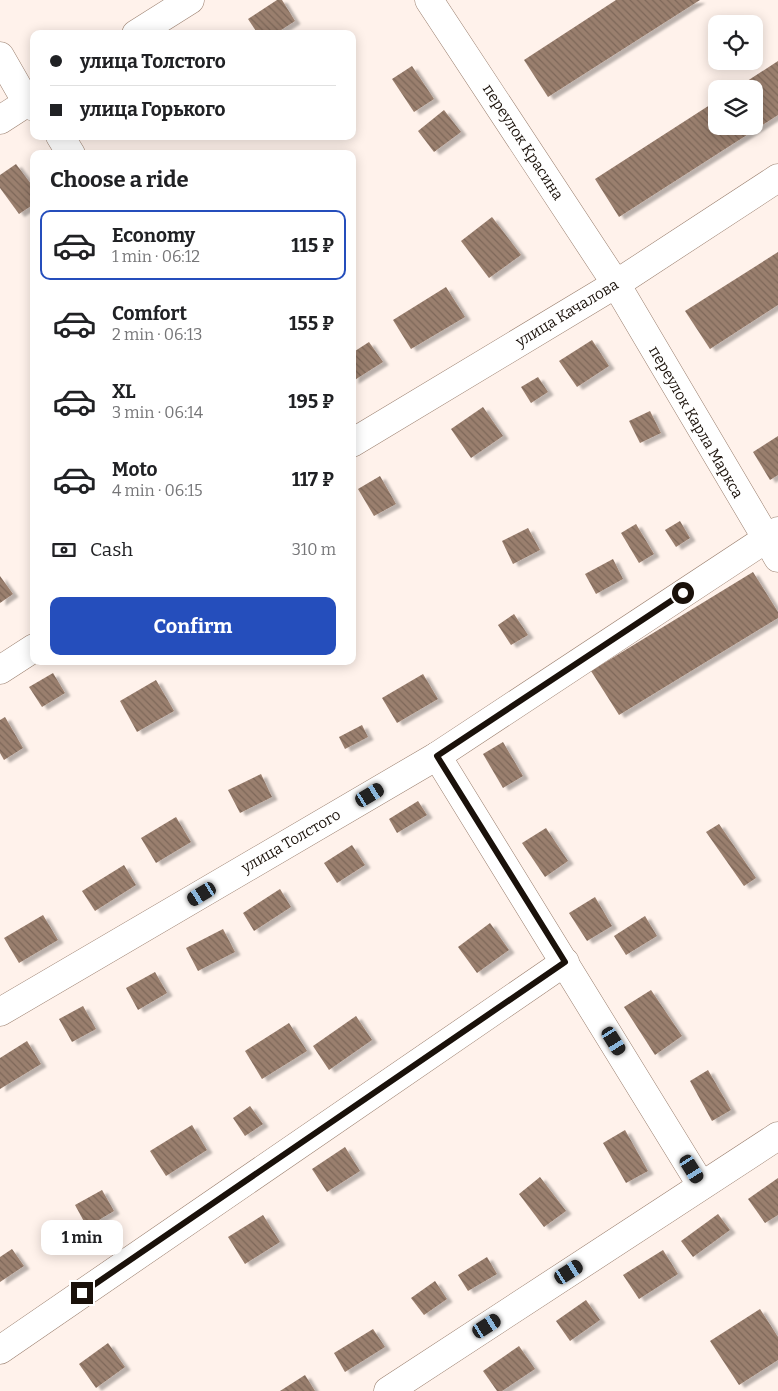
<!DOCTYPE html>
<meta charset="utf-8">
<style>
:root{--surface:#fff;--page:#f6f6f6;--text:#202124;--muted:#757577;--line:#e0e0e0;--accent:#254ebc}
body{margin:0;font-family:Bitter,serif;background:var(--page);color:var(--text);height:100vh;display:flex;flex-direction:column;font-size:19px;white-space:nowrap}
*{box-sizing:border-box;margin:0}
p{font-size:16px;color:var(--muted)}
.icon{flex:none;width:28px;height:28px;fill:none;stroke:currentColor;stroke-width:2;stroke-linecap:round;stroke-linejoin:round}
.map{position:relative;flex:1;overflow:hidden}
.details{position:absolute;left:30px;top:150px;width:326px;height:515px;display:flex;flex-direction:column;background:var(--surface);border-radius:10px;box-shadow:0 2px 12px #0003}
.details>*{flex:none}
.guide{position:absolute;left:30px;top:30px;width:326px;height:110px;border-radius:10px;box-shadow:0 2px 12px #0003;display:grid;align-content:center;height:110px;padding:0 20px;background:var(--surface)}
.buttons{position:absolute;left:708px;top:15px;display:grid;gap:10px}
.buttons a{display:grid;place-items:center;width:55px;height:55px;border-radius:10px;background:var(--surface);box-shadow:0 2px 12px #0003;font-size:25px}
.end{position:absolute;width:22px;height:22px;margin:-11px;border:6px solid #1a110a;background:#fff;box-shadow:0 0 0 2px #fff}
.from{border-radius:50%}
.bubble{position:absolute;height:35px;border-radius:10px;background:var(--surface);box-shadow:0 2px 12px #0003;font-size:16px;font-weight:700;line-height:35px;text-align:center}
.car{position:absolute;width:15px;height:30px;margin:-15px -8px;border-radius:6px;box-shadow:0 0 4px 1px #0007;background:linear-gradient(#222 24%,#8ab4d8 0 40%,#222 0 76%,#8ab4d8 0 86%,#222 0)}
.guide b{display:flex;align-items:center;gap:18px;height:48px;font-size:19px}
.guide b+b{border-top:1px solid var(--line)}
.guide i{width:12px;height:12px;background:var(--text)}
ul{padding:0;list-style:none}
li{display:flex;align-items:center;gap:15px;height:70px;margin:0 10px 8px;padding:0 10px;border:2px solid transparent;border-radius:10px}
li div{flex:1}
li b{display:block;font-size:19px}
li em{font-style:normal;font-weight:700}
li.active{border-color:var(--accent)}
li>.icon{width:45px;height:45px;stroke-width:1.5}
h2{padding:0 20px;font-size:22px;line-height:60px}
.pay{display:flex;align-items:center;gap:12px;height:55px;padding:0 20px;font-size:19px}
.pay p{margin-inline-start:auto}
.primary-button{display:flex;gap:10px;margin-top:auto;padding:10px 20px}
.primary-button a{flex:1;height:58px;border-radius:10px;background:var(--accent);color:#fff;font-size:20px;font-weight:700;line-height:58px;text-align:center}
.map>svg:first-child{display:block}
.building{fill:url(#building-back-hatch);filter:url(#shadow)}
.lines{fill:none;stroke-linecap:round;stroke-linejoin:round}
.minor-casing{stroke:#9a7f6e;stroke-width:29}
.minor{stroke:#fff;stroke-width:28}
.route{stroke:#1a110a;stroke-width:6}
.labels{text-anchor:middle;stroke-width:4;stroke-linejoin:round;paint-order:stroke}
.street-label{font-size:15px;fill:#1a110a;stroke:#fff}
</style>
<div class="map">
<svg width="778" height="1391" viewBox="0 0 778 1391">
<defs>
<pattern id="building-back-hatch" width="6" height="6" patternUnits="userSpaceOnUse" patternTransform="scale(1.25)"><rect width="6" height="6" fill="#9a7f6e"/><path d="M-1 5l2 2M0 0l6 6M5-1l2 2" fill="none" stroke="#7d6759"/></pattern>
<filter id="shadow"><feDropShadow dx="5.5" dy="3" stdDeviation="1" flood-color="#0004"/></filter>
</defs>
<rect width="100%" height="100%" fill="#fff2eb"/>
<g class="building">
<polygon points="277,0 282,0 295,21 275,34 258,34 248,19"/>
<polygon points="616,0 700,0 548,97 524,60"/>
<polygon points="778,61 778,115 619,217 595,179 716,101 716,126 754,126 754,89 735,89"/>
<polygon points="412,66 434,99 414,112 392,79"/>
<polygon points="444,110 461,132 434,152 418,131"/>
<polygon points="16,164 34,188 34,204 19,214 0,188 0,175"/>
<polygon points="492,217 521,255 489,278 461,241"/>
<polygon points="778,252 778,305 710,349 685,311"/>
<polygon points="446,287 465,317 411,349 393,320"/>
<polygon points="592,340 609,366 577,387 559,361"/>
<polygon points="369,342 383,362 353,381 352,353"/>
<polygon points="538,377 548,392 531,403 521,387"/>
<polygon points="483,407 503,436 471,458 451,429"/>
<polygon points="650,411 661,433 640,443 629,421"/>
<polygon points="778,436 778,475 770,480 753,452"/>
<polygon points="380,476 396,504 374,516 358,489"/>
<polygon points="680,521 690,538 676,547 665,530"/>
<polygon points="636,524 654,554 639,563 621,533"/>
<polygon points="528,528 540,550 513,564 502,541"/>
<polygon points="613,559 623,579 596,594 585,574"/>
<polygon points="753,572 778,612 778,618 619,715 591,671"/>
<polygon points="0,576 13,594 0,603"/>
<polygon points="514,614 528,635 511,645 498,625"/>
<polygon points="53,673 65,693 42,707 29,687"/>
<polygon points="423,674 438,699 397,723 382,698"/>
<polygon points="156,680 174,711 137,732 120,701"/>
<polygon points="5,717 23,748 4,760 0,753 0,720"/>
<polygon points="362,725 368,737 345,749 339,737"/>
<polygon points="503,742 523,776 503,788 483,754"/>
<polygon points="261,774 272,797 240,813 228,790"/>
<polygon points="418,801 427,815 397,833 389,819"/>
<polygon points="176,817 191,842 156,863 141,838"/>
<polygon points="719,824 756,878 744,886 706,832"/>
<polygon points="546,828 568,861 545,877 522,843"/>
<polygon points="352,845 365,865 337,883 324,863"/>
<polygon points="124,865 136,885 95,911 82,891"/>
<polygon points="280,889 291,907 254,931 243,913"/>
<polygon points="595,897 612,926 587,941 569,913"/>
<polygon points="43,915 58,940 19,963 4,938"/>
<polygon points="645,916 657,936 626,955 614,936"/>
<polygon points="490,923 509,950 477,973 458,947"/>
<polygon points="223,929 235,952 198,971 186,948"/>
<polygon points="155,972 167,993 138,1010 126,988"/>
<polygon points="651,990 682,1036 655,1055 624,1007"/>
<polygon points="83,1006 96,1029 72,1042 59,1019"/>
<polygon points="356,1016 372,1040 329,1070 313,1046"/>
<polygon points="289,1023 307,1051 262,1079 245,1051"/>
<polygon points="27,1041 41,1064 0,1089 0,1058"/>
<polygon points="708,1070 731,1110 712,1121 690,1081"/>
<polygon points="250,1106 263,1124 245,1136 233,1118"/>
<polygon points="192,1125 207,1150 166,1176 150,1151"/>
<polygon points="625,1130 648,1171 626,1183 603,1143"/>
<polygon points="345,1147 360,1171 327,1192 312,1169"/>
<polygon points="540,1177 566,1211 544,1227 519,1194"/>
<polygon points="778,1178 778,1215 765,1223 748,1199"/>
<polygon points="102,1190 114,1211 87,1227 75,1205"/>
<polygon points="718,1214 730,1230 693,1257 681,1241"/>
<polygon points="263,1215 280,1242 245,1264 228,1237"/>
<polygon points="12,1249 24,1266 0,1282 0,1257"/>
<polygon points="663,1250 678,1274 639,1299 623,1275"/>
<polygon points="487,1257 497,1274 468,1291 458,1275"/>
<polygon points="435,1281 447,1299 424,1315 411,1298"/>
<polygon points="586,1300 600,1320 570,1341 556,1321"/>
<polygon points="760,1309 778,1337 778,1360 739,1385 710,1341"/>
<polygon points="373,1329 385,1347 345,1372 334,1353"/>
<polygon points="108,1343 125,1367 96,1388 79,1364"/>
<polygon points="519,1346 535,1369 502,1391 497,1391 483,1371"/>
<polygon points="305,1375 315,1391 280,1391"/>
</g>
<g class="lines">
<defs>
<g id="minor">
<polyline points="429,0 616,284 778,558"/>
<polyline points="136,34 190,0"/>
<polyline points="0,56 27,103 34,107"/>
<polyline points="0,120 34,98"/>
<polyline points="60,136 71,154"/>
<polyline points="352,443 616,284 778,178"/>
<polyline points="0,670 34,648"/>
<polyline points="437,756 701,1185"/>
<polyline points="0,1012 437,756 778,531"/>
<polyline points="0,1350 565,962"/>
<polyline points="388,1391 778,1136"/>
</g>
</defs>
<use href="#minor" class="minor-casing"/>
<use href="#minor" class="minor"/>
</g>
<g class="lines">
<polyline class="route" points="82,1293 565,962 437,756 683,593"/>
</g>
<g class="labels">
<g class="street-label">
<text transform="translate(523 142) rotate(57)" y="5">переулок Красина</text>
<text transform="translate(567 313) rotate(-31)" y="5">улица Качалова</text>
<text transform="translate(696 422) rotate(60)" y="5">переулок Карла Маркса</text>
<text transform="translate(291 841) rotate(-30)" y="5">улица Толстого</text>
</g>
</g>
</svg>
<div class="buttons">
<a><svg class="icon" aria-label="locate" viewBox="0 0 24 24"><circle cx="12" cy="12" r="6"/><path d="M12 2v4M12 18v4M2 12h4M18 12h4"/></svg></a>
<a><svg class="icon" aria-label="layers" viewBox="0 0 24 24"><path d="M12 4l9 5-9 5-9-5zM3 14l9 5 9-5"/></svg></a>
</div>
<i class="end from" style="left:683px;top:593px"></i>
<i class="end" style="left:82px;top:1293px"></i>
<div class="bubble" style="left:41px;top:1220px;width:82px">1 min</div>
<i class="car" style="left:370px;top:795px;rotate:59deg"></i>
<i class="car" style="left:202px;top:894px;rotate:239deg"></i>
<i class="car" style="left:614px;top:1041px;rotate:148deg"></i>
<i class="car" style="left:692px;top:1169px;rotate:148deg"></i>
<i class="car" style="left:569px;top:1272px;rotate:57deg"></i>
<i class="car" style="left:487px;top:1326px;rotate:57deg"></i>
<div class="guide">
<b><i class="from"></i>улица Толстого</b>
<b><i></i>улица Горького</b>
</div>
<section class="details">
<h2>Choose a ride</h2>
<ul>
<li class="active"><svg class="icon" aria-label="car" viewBox="0 0 24 24"><path d="M5 17H2v-5l4-1 3-4h7l3 4 3 1v5h-3M9 17h6M6 11h13"/><circle cx="7" cy="17" r="2"/><circle cx="17" cy="17" r="2"/></svg><div><b>Economy</b><p>1 min · 06:12</p></div><em>115 ₽</em></li>
<li><svg class="icon" aria-label="car" viewBox="0 0 24 24"><path d="M5 17H2v-5l4-1 3-4h7l3 4 3 1v5h-3M9 17h6M6 11h13"/><circle cx="7" cy="17" r="2"/><circle cx="17" cy="17" r="2"/></svg><div><b>Comfort</b><p>2 min · 06:13</p></div><em>155 ₽</em></li>
<li><svg class="icon" aria-label="car" viewBox="0 0 24 24"><path d="M5 17H2v-5l4-1 3-4h7l3 4 3 1v5h-3M9 17h6M6 11h13"/><circle cx="7" cy="17" r="2"/><circle cx="17" cy="17" r="2"/></svg><div><b>XL</b><p>3 min · 06:14</p></div><em>195 ₽</em></li>
<li><svg class="icon" aria-label="car" viewBox="0 0 24 24"><path d="M5 17H2v-5l4-1 3-4h7l3 4 3 1v5h-3M9 17h6M6 11h13"/><circle cx="7" cy="17" r="2"/><circle cx="17" cy="17" r="2"/></svg><div><b>Moto</b><p>4 min · 06:15</p></div><em>117 ₽</em></li>
</ul>
<div class="pay"><svg class="icon" aria-label="cash" viewBox="0 0 24 24"><path d="M3 7h18v10H3z"/><circle cx="12" cy="12" r="2"/></svg>Cash<p>310 m</p></div>
<div class="primary-button"><a>Confirm</a></div>
</section>
</div>
